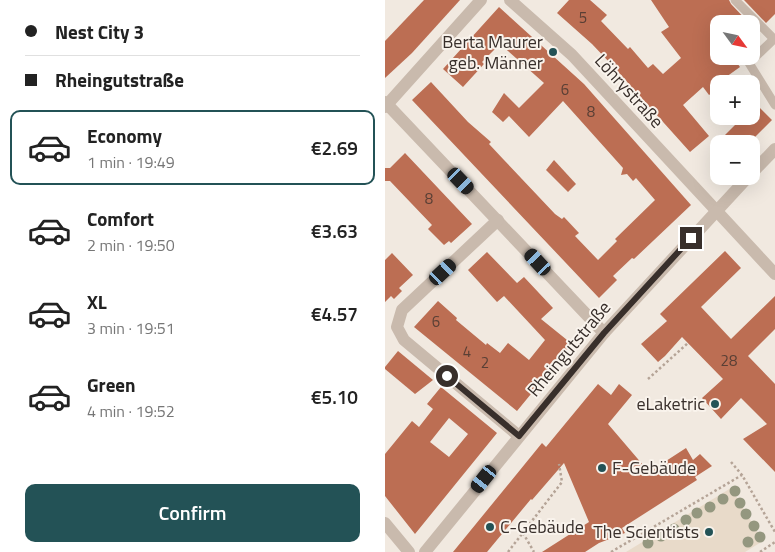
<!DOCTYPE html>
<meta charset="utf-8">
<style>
:root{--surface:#fff;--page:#f2f2f2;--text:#222;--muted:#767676;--line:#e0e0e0;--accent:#235256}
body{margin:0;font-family:"Titillium Web",sans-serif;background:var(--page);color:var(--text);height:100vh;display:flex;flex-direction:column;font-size:19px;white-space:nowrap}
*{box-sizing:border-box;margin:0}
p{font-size:16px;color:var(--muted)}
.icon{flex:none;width:28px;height:28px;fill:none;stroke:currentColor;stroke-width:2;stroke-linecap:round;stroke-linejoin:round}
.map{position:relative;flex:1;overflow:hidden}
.side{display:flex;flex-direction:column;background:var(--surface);width:385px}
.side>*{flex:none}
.guide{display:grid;align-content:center;height:110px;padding:0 25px;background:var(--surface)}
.needle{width:32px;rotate:123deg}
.controls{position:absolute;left:325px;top:15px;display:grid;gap:10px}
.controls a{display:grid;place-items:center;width:50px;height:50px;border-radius:10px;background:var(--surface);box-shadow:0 5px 20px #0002;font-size:25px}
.end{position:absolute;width:22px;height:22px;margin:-11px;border:6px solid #382f2b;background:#fff;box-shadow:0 0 0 2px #fff}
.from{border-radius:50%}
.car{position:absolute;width:15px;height:30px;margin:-15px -8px;border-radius:6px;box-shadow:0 0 4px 1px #0007;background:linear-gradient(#222 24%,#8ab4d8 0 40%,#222 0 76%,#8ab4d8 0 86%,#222 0)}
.guide b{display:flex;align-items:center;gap:18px;height:48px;font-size:19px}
.guide b+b{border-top:1px solid var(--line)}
.guide i{width:12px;height:12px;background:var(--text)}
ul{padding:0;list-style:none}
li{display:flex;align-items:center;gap:15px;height:75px;margin:0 10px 8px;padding:0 15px;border:2px solid transparent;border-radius:10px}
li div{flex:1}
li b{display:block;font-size:19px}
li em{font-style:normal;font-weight:600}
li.selected{border-color:var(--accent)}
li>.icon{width:45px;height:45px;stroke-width:1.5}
.button{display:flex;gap:10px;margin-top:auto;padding:10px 25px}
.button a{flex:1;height:58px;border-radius:10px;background:var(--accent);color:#fff;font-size:20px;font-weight:600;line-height:58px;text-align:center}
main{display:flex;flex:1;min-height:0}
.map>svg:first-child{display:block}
.plaza{fill:#e8dac9}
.building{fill:#bc6e53;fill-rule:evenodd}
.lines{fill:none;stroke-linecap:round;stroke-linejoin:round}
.path{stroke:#b5a497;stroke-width:2.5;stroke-dasharray:2.5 2.5;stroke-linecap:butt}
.service{stroke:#c9baad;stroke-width:9}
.minor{stroke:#c9baad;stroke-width:12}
.tree{fill:#94977f}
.route{stroke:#382f2b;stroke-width:6}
.poi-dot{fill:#235256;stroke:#f9f3ec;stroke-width:2}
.labels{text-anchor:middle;stroke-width:4;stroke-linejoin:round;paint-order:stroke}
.number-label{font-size:15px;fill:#593f35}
.poi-label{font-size:18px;fill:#382f2b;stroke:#f9f3ec;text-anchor:end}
.street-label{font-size:18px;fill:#382f2b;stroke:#f9f3ec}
</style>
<main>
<section class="side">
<div class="guide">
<b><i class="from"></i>Nest City 3</b>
<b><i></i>Rheingutstraße</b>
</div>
<ul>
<li class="selected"><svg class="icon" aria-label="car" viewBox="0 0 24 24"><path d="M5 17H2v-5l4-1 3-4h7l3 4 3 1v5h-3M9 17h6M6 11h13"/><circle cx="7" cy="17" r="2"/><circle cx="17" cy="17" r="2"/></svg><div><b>Economy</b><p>1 min · 19:49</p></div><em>€2.69</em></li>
<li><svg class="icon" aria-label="car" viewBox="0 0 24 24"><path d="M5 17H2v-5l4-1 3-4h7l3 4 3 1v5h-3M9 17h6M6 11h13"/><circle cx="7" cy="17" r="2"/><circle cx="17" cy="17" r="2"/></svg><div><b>Comfort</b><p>2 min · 19:50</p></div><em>€3.63</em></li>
<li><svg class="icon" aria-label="car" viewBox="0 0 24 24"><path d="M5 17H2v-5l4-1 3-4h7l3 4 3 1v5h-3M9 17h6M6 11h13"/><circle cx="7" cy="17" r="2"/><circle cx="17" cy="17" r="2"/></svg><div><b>XL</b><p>3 min · 19:51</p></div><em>€4.57</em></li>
<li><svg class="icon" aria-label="car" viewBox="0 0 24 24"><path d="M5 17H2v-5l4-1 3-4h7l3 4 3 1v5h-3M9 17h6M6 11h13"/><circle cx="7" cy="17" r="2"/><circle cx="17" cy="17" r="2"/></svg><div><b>Green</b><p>4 min · 19:52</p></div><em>€5.10</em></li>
</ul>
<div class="button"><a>Confirm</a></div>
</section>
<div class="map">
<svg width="390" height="552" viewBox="0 0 390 552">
<rect width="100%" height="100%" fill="#f1e9e0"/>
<polygon class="plaza" points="346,488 378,541 360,552 241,552"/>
<g class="building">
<polygon points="39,0 75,0 27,53 0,78 0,41"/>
<polygon points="184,0 205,0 222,15 216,21 243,49 245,47 263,68 268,64 278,74 296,58 276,32 284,27 266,0 344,0 346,4 365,24 334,24 334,56 347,56 355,67 334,82 334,88 324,95 318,87 298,105 324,136 305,152 226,64 207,44 172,13"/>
<polygon points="359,0 390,0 390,14 381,23"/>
<polygon points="114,7 199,84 306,205 249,259 247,258 228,276 232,280 214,298 27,100 46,82 83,122 106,142 104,144 119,160 170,214 177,219 179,217 194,233 190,236 213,260 232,241 230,239 270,200 251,178 248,181 242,174 236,175 238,168 178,101 144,137 124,116 118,122 107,112 119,93 134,108 159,83 115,44 97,62 99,64 78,87 58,69"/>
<polygon points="366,99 387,120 363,144 331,144 359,116 366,116"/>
<polygon points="20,153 87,224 66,243 64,241 59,245 43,229 47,225 5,181 0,181 0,168 5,168"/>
<polygon points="169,160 191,184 183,192 161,170"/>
<polygon points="340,251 356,268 316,307 346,339 390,296 390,329 363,356 390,384 390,472 358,439 382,424 356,398 336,419 317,398 338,379 297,337 280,356 273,362 256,344 282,321 275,314"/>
<polygon points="102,252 132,283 139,277 168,308 156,319 187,344 132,411 29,327 53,301 72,318 71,320 101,345 102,343 115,353 123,343 144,360 160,340 119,296 112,302 83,270"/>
<polygon points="7,253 28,275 14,288 17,291 9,299 6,296 0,302 0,260"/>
<polygon points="13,351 48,380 30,394 0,369 0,367"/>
<polygon points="213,384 226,395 234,384 247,395 223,424 264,472 301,448 308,460 315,454 327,466 310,477 312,480 237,528 240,533 214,543 200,552 157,552 204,522 179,463 147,500 146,499 102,552 68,552 157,443 161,447"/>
<path d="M56,387L112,433L30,534L0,496V454L27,421L34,427L48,409L42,404ZM64,418L83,434L64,457L45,442Z"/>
</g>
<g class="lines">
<g class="path">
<polyline points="263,379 303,343"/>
<polyline points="346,462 357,475 390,532"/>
<polyline points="138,533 149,552"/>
<polyline points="123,552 177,482 174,464"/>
<polyline points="226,552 357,475"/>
<polyline points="375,552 390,542"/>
</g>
<polyline class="service" points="350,0 389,39 364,63 390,105"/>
<g class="minor">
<polyline points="125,0 187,55 390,274"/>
<polyline points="0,102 219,333"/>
<polyline points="0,107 96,0"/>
<polyline points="366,174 390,149"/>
<polyline points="113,220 17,310 12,327 19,340 134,436"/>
<polyline points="0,523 24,552"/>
<polyline points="40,552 219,333 364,176"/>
</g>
</g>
<g class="tree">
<circle cx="350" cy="491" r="5.5"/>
<circle cx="338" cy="499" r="5.5"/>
<circle cx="355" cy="503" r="5.5"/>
<circle cx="325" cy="507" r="5.5"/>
<circle cx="312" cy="513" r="5.5"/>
<circle cx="361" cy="514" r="5.5"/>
<circle cx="301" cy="520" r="5.5"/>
<circle cx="369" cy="526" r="5.5"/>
<circle cx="289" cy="529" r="5.5"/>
<circle cx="276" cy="536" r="5.5"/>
<circle cx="375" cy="537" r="5.5"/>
<circle cx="363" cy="542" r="5.5"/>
<circle cx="263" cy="543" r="5.5"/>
</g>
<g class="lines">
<polyline class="route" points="62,376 134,436 219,333 306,238"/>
</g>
<g class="poi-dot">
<circle cx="168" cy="52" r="5"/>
<circle cx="330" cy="404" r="5"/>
<circle cx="217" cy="468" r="5"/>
<circle cx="105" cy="527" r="5"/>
<circle cx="324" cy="532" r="5"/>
</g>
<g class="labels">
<g class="number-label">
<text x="198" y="23">5</text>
<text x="180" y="95">6</text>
<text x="206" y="117">8</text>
<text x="44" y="204">8</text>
<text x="51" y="327">6</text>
<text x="82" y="357">4</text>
<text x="344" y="366">28</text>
<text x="100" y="368">2</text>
</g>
<g class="poi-label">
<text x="158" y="48">Berta Maurer<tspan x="158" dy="21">geb. Männer</tspan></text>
<text x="320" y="410">eLaketric</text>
<text x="227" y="474" text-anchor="start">F-Gebäude</text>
<text x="115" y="533" text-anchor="start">C-Gebäude</text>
<text x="314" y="538">The Scientists</text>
</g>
<g class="street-label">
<text transform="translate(244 91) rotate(48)" y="6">Löhrystraße</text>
<text transform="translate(184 349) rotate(-50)" y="6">Rheingutstraße</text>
</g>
</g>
</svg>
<div class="controls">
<a><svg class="needle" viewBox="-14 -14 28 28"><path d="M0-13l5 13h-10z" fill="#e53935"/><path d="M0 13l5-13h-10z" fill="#767676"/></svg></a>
<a>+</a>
<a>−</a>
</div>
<i class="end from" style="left:62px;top:376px"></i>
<i class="end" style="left:306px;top:238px"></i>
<i class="car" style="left:76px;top:181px;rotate:136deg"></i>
<i class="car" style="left:153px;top:262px;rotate:317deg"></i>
<i class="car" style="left:58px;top:272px;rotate:47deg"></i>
<i class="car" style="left:99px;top:479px;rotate:219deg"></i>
</div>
</main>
